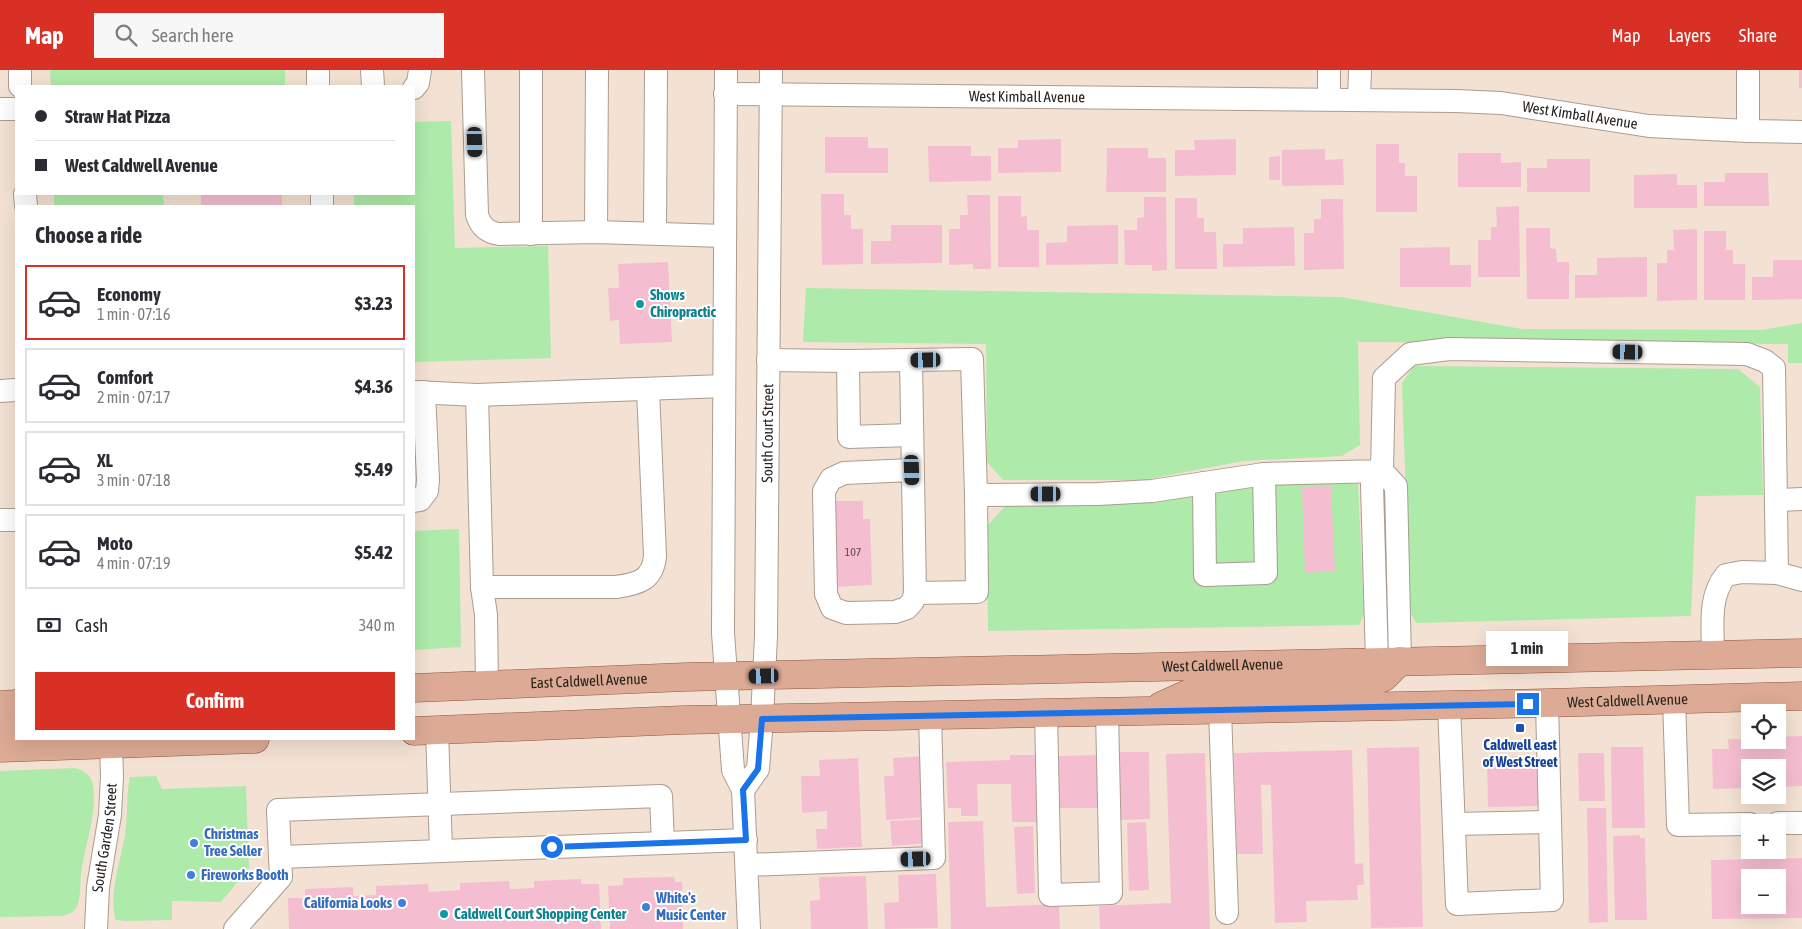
<!DOCTYPE html>
<meta charset="utf-8">
<style>
:root{--surface:#fff;--page:#f7f7f7;--text:#2b2b33;--muted:#7c7c81;--line:#e1e1e2;--accent:#d93025}
body{margin:0;font-family:"Asap Condensed",sans-serif;background:var(--page);color:var(--text);height:100vh;display:flex;flex-direction:column;font-size:19px;white-space:nowrap}
*{box-sizing:border-box;margin:0}
p{font-size:16px;color:var(--muted)}
.icon{flex:none;width:28px;height:28px;fill:none;stroke:currentColor;stroke-width:2;stroke-linecap:round;stroke-linejoin:round}
.map{position:relative;flex:1;overflow:hidden}
.side{position:absolute;left:15px;top:135px;width:400px;height:535px;display:flex;flex-direction:column;background:var(--surface);border-radius:0px;box-shadow:0 5px 20px #0002}
.side>*{flex:none}
.guide{position:absolute;left:15px;top:15px;width:400px;height:110px;border-radius:0px;box-shadow:0 5px 20px #0002;display:grid;align-content:center;height:110px;padding:0 20px;background:var(--surface)}
.controls{position:absolute;left:1741px;top:634px;display:grid;gap:10px}
.controls a{display:grid;place-items:center;width:45px;height:45px;border-radius:0px;background:var(--surface);box-shadow:0 5px 20px #0002;font-size:25px}
.end{position:absolute;width:22px;height:22px;margin:-11px;border:6px solid #1a73e8;background:#fff;box-shadow:0 0 0 2px #fff}
.from{border-radius:50%}
.bubble{position:absolute;height:35px;border-radius:0px;background:var(--surface);box-shadow:0 5px 20px #0002;font-size:16px;font-weight:700;line-height:35px;text-align:center}
.car{position:absolute;width:15px;height:30px;margin:-15px -8px;border-radius:6px;box-shadow:0 0 4px 1px #0007;background:linear-gradient(#222 24%,#8ab4d8 0 40%,#222 0 76%,#8ab4d8 0 86%,#222 0)}
.guide b{display:flex;align-items:center;gap:18px;height:48px;font-size:19px}
.guide b+b{border-top:1px solid var(--line)}
.guide i{width:12px;height:12px;background:var(--text)}
ul{padding:0;list-style:none}
li{display:flex;align-items:center;gap:15px;height:75px;margin:0 10px 8px;padding:0 10px;border:2px solid var(--line);border-radius:0px}
li div{flex:1}
li b{display:block;font-size:19px}
li em{font-style:normal;font-weight:700}
li.current{border-color:var(--accent)}
li>.icon{width:45px;height:45px;stroke-width:1.5}
h2{padding:0 20px;font-size:22px;line-height:60px}
.pay{display:flex;align-items:center;gap:12px;height:55px;padding:0 20px;font-size:19px}
.pay p{margin-inline-start:auto}
.button{display:flex;gap:10px;margin-top:auto;padding:10px 20px}
.button a{flex:1;height:58px;border-radius:0px;background:var(--accent);color:#fff;font-size:20px;font-weight:700;line-height:58px;text-align:center}
header{display:flex;align-items:center;gap:30px;box-sizing:border-box;height:70px;padding:0 25px;background:var(--accent);color:#fff}
header strong{font-size:24px}
nav{display:flex;gap:28px;margin-inline-start:auto;font-size:18px}
.search{width:350px;height:45px;background:var(--page);display:flex;align-items:center;gap:12px;box-sizing:border-box;padding:0 18px;border-radius:0px;color:var(--muted);font-size:19px}
.map>svg:first-child{display:block}
.green{fill:#aeeaa9}
.building{fill:#f5bed0;fill-rule:evenodd}
.lines{fill:none;stroke-linecap:round;stroke-linejoin:round}
.minor-casing{stroke:#ab9c8e;stroke-width:24}
.major-casing{stroke:#8e553d;stroke-width:29}
.minor{stroke:#fff;stroke-width:22}
.major{stroke:#dcaa95;stroke-width:28}
.route{stroke:#1a73e8;stroke-width:6}
.culture-dot{fill:#0f9aa8;stroke:#fff;stroke-width:2}
.transit-dot{fill:#1a4fb4;stroke:#fff;stroke-width:2}
.shop-dot{fill:#3f7fe0;stroke:#fff;stroke-width:2}
.labels{text-anchor:middle;stroke-width:4;stroke-linejoin:round;paint-order:stroke}
.number-label{font-size:12px;fill:#5b494a}
.street-label{font-size:15px;fill:#28221d;stroke:#fff}
.culture-label{font-size:15px;font-weight:bold;fill:#0d838f;stroke:#fff;text-anchor:start}
.transit-label{font-size:15px;font-weight:bold;fill:#164399;stroke:#fff}
.shop-label{font-size:15px;font-weight:bold;fill:#366cbe;stroke:#fff;text-anchor:start}
</style>
<header>
<strong>Map</strong>
<div class="search"><svg class="icon" aria-label="search" viewBox="0 0 24 24"><circle cx="10" cy="10" r="6"/><path d="M15 15l6 6"/></svg>Search here</div>
<nav><a>Map</a><a>Layers</a><a>Share</a></nav>
</header>
<div class="map">
<svg width="1802" height="859" viewBox="0 0 1802 859">
<rect width="100%" height="100%" fill="#f3e2d3"/>
<g class="green">
<polygon points="50,0 285,0 285,16 51,16"/>
<polygon points="451,51 455,178 548,176 551,288 414,292 414,136 354,136 354,124 414,124 414,52"/>
<polygon points="54,124 163,124 164,136 54,136"/>
<polygon points="806,218 1341,227 1522,259 1762,260 1802,253 1802,293 1788,293 1788,274 1358,272 1360,375 1342,386 1243,391 1144,410 1003,410 987,392 986,274 803,272"/>
<polygon points="1414,296 1738,299 1760,317 1763,425 1696,426 1691,546 1416,553 1410,542 1402,313"/>
<polygon points="1243,414 1358,414 1364,544 1359,555 988,561 987,456 1007,434 1152,433"/>
<polygon points="459,459 461,577 414,580 414,461"/>
<path d="M75,698C84,700 92,706 93,716C97,745 85,775 81,804C80,814 81,829 76,838C73,843 68,844 63,846L0,847V701Z"/>
<path d="M156,706L162,719L246,716L249,798L221,832L172,831V850L126,851L116,850C108,827 121,789 125,765C128,746 126,726 130,707Z"/>
</g>
<g class="building">
<rect x="1799" y="0" width="3" height="18"/>
<polygon points="825,67 868,67 868,78 888,78 888,103 825,103"/>
<polygon points="1061,69 1061,102 998,103 998,78 1018,78 1018,70"/>
<polygon points="1236,69 1236,105 1175,106 1175,80 1195,80 1194,70"/>
<polygon points="1376,74 1399,74 1399,93 1405,93 1405,106 1417,106 1417,142 1376,142"/>
<polygon points="928,76 971,76 971,86 991,86 991,111 929,112"/>
<polygon points="1107,78 1148,78 1148,88 1166,88 1166,122 1106,122"/>
<polygon points="1325,79 1325,90 1343,89 1344,115 1282,116 1282,80"/>
<polygon points="1458,83 1501,83 1501,93 1521,92 1521,117 1458,117"/>
<polygon points="1280,86 1280,110 1269,110 1269,87"/>
<polygon points="1547,89 1590,89 1590,122 1527,122 1527,98 1547,98"/>
<polygon points="1725,103 1768,103 1769,136 1704,136 1704,112 1725,112"/>
<polygon points="1677,104 1677,115 1697,115 1697,138 1634,138 1634,105"/>
<rect x="201" y="124" width="81" height="12"/>
<polygon points="821,124 844,124 844,145 851,145 851,159 863,159 863,194 822,195"/>
<polygon points="967,125 990,125 991,199 973,199 973,194 949,195 949,159 960,159 960,145 968,145"/>
<polygon points="998,126 1021,126 1021,147 1027,146 1027,160 1039,160 1039,197 998,197"/>
<polygon points="1144,127 1166,127 1167,200 1152,201 1152,195 1125,195 1124,160 1137,160 1137,148 1144,147"/>
<polygon points="1175,128 1197,128 1197,148 1204,148 1204,162 1216,162 1217,199 1175,199"/>
<polygon points="1321,129 1343,129 1344,199 1304,200 1304,163 1314,163 1314,149 1321,149"/>
<polygon points="1519,136 1520,207 1478,207 1478,170 1491,170 1491,157 1497,157 1496,137"/>
<polygon points="891,155 942,155 942,193 871,194 871,171 891,171"/>
<polygon points="1118,155 1118,194 1046,195 1046,173 1067,172 1067,156"/>
<polygon points="1294,157 1295,196 1223,197 1223,174 1243,174 1243,158"/>
<polygon points="1526,158 1550,158 1550,178 1556,179 1557,192 1569,192 1569,229 1527,229"/>
<polygon points="1697,159 1697,230 1657,231 1657,193 1667,193 1667,180 1674,180 1673,160"/>
<polygon points="1704,161 1726,161 1726,180 1733,180 1733,194 1745,194 1745,230 1704,230"/>
<polygon points="1450,177 1450,195 1471,195 1471,217 1400,217 1400,178"/>
<polygon points="1647,187 1647,227 1575,228 1575,205 1597,205 1597,188"/>
<polygon points="1773,190 1802,190 1802,229 1752,230 1752,207 1773,207"/>
<polygon points="668,192 672,272 620,274 619,250 610,251 608,218 619,218 618,194"/>
<polygon points="1331,416 1335,501 1305,503 1302,417"/>
<polygon points="834,431 863,431 863,449 870,449 872,515 836,517"/>
<polygon points="1802,666 1802,716 1778,717 1778,698 1750,698 1750,718 1713,719 1712,679 1729,679 1728,669 1778,670 1778,667"/>
<polygon points="1419,677 1423,857 1371,858 1367,678"/>
<polygon points="1611,677 1643,677 1645,758 1612,758"/>
<polygon points="1352,680 1355,794 1363,793 1364,815 1357,815 1358,830 1306,831 1307,852 1275,853 1271,715 1261,715 1263,784 1237,784 1234,683"/>
<polygon points="1119,682 1149,682 1150,749 1121,750"/>
<polygon points="1205,683 1210,859 1100,859 1099,836 1171,833 1166,684"/>
<polygon points="1578,683 1604,683 1605,731 1579,731"/>
<polygon points="1010,685 1040,685 1042,752 1012,752 1011,714 977,714 978,746 961,746 961,738 948,738 946,692 1010,690"/>
<polygon points="1099,685 1099,738 1059,738 1059,686"/>
<polygon points="925,686 928,747 886,750 884,706 894,706 893,688"/>
<polygon points="1540,686 1541,736 1488,737 1487,687"/>
<polygon points="858,688 862,777 817,779 816,759 827,759 827,741 802,743 801,706 820,706 819,690"/>
<polygon points="1587,738 1606,738 1608,852 1589,853"/>
<polygon points="928,749 929,773 892,776 890,751"/>
<polygon points="983,751 986,837 1059,834 1060,859 951,859 948,752"/>
<polygon points="1146,752 1149,820 1129,821 1127,753"/>
<polygon points="1033,756 1035,823 1017,824 1014,757"/>
<polygon points="1640,765 1640,768 1645,768 1647,850 1615,850 1613,766"/>
<path d="M1802,788V848L1712,849L1711,790ZM1750,808H1778V835H1750Z"/>
<polygon points="936,804 938,858 885,859 884,833 899,832 898,805"/>
<polygon points="866,806 868,859 811,859 810,831 820,830 819,807"/>
<polygon points="674,807 675,812 682,812 683,859 610,859 608,816 623,815 623,808"/>
<polygon points="581,809 581,814 599,814 601,859 289,859 288,828 305,828 305,819 353,817 353,826 376,825 376,816 428,814 429,822 460,820 460,813 509,811 510,819 534,818 534,811"/>
</g>
<g class="lines">
<defs>
<g id="minor">
<polyline points="20,0 20,16"/>
<polyline points="318,0 318,16"/>
<polyline points="372,0 373,16"/>
<path d="M473,0L477,145C481,157 487,162 499,164L596,162L725,166"/>
<polyline points="531,0 531,164"/>
<polyline points="726,0 723,563 733,700 743,720 749,859"/>
<polyline points="414,18 418,13 420,0"/>
<path id="s1" d="M725,24L1456,31L1501,33L1649,56L1748,61L1802,62"/>
<polyline points="1329,29 1329,0"/>
<polyline points="1359,29 1360,0"/>
<polyline points="0,39 16,39"/>
<polyline points="1748,61 1748,0"/>
<polyline points="25,124 26,136"/>
<polyline points="322,124 322,136"/>
<polyline points="596,162 597,0"/>
<polyline points="655,162 656,0"/>
<polyline points="768,290 848,291 972,289 976,425 1098,424 1152,421 1264,404 1382,401 1384,308 1410,284 1449,279 1747,284 1765,291 1774,298 1777,503 1802,510"/>
<polyline points="911,290 915,523 913,531 907,538 895,542 846,543 832,538 826,524 824,421 831,409 844,403 912,400"/>
<polyline points="848,291 849,367 911,365"/>
<polyline points="0,321 16,320"/>
<polyline points="414,322 477,325 724,316"/>
<polyline points="477,325 482,517 486,545 487,615"/>
<polyline points="1204,413 1205,505 1266,503 1264,404"/>
<polyline points="1777,430 1802,429"/>
<polyline points="414,431 420,430 427,421 428,410 424,322"/>
<polyline points="0,450 16,450"/>
<path d="M482,517H616C638,514 653,510 655,486L648,319"/>
<polyline points="915,523 977,522 976,425"/>
<path d="M1713,584C1713,557 1708,527 1726,505L1742,502L1777,503"/>
<polyline points="1377,592 1372,415 1382,401 1396,416 1400,591"/>
<polyline points="1674,628 1678,755 1750,754"/>
<polyline points="1449,635 1457,834 1552,830 1547,633"/>
<polyline points="1220,640 1227,843"/>
<polyline points="1046,644 1050,825 1111,823 1107,642"/>
<polyline points="437,660 441,781"/>
<path id="s2" d="M743,720L758,699L762,649L766,566L771,0"/>
<polyline points="1778,753 1802,753"/>
<polyline points="1454,754 1550,752"/>
<polyline points="280,787 278,740 661,726 663,773"/>
<polyline points="747,795 934,788 930,646"/>
<path id="s3" d="M96,859L98,817L110,745L112,706L111,675"/>
<polyline points="235,859 281,807 280,787 746,770"/>
</g>
<g id="major">
<path id="s4" d="M414,618L686,607L1802,583"/>
<polyline points="0,635 16,634"/>
<polyline points="1161,636 1201,618 1368,614 1384,607 1400,591"/>
<polyline points="0,657 16,656"/>
<path id="s5" d="M414,661L683,650L1547,633L1802,626"/>
<polyline points="0,678 255,669"/>
</g>
</defs>
<use href="#minor" class="minor-casing"/>
<use href="#major" class="major-casing"/>
<use href="#minor" class="minor"/>
<use href="#major" class="major"/>
</g>
<g class="lines">
<polyline class="route" points="552,777 746,770 743,720 758,699 762,649 1528,634"/>
</g>
<g class="culture-dot">
<circle cx="640" cy="234" r="5"/>
<circle cx="444" cy="844" r="5"/>
</g>
<rect class="transit-dot" x="1515" y="653" width="10" height="10" rx="2.5"/>
<g class="shop-dot">
<circle cx="194" cy="773" r="5"/>
<circle cx="191" cy="805" r="5"/>
<circle cx="402" cy="833" r="5"/>
<circle cx="646" cy="837" r="5"/>
</g>
<g class="labels">
<g class="number-label">
<text x="853" y="486">107</text>
</g>
<g class="street-label">
<text dy="5" stroke="none"><textPath href="#s1" startOffset="302">West Kimball Avenue</textPath></text>
<text dy="5" stroke="none"><textPath href="#s1" startOffset="856">West Kimball Avenue</textPath></text>
<text dy="5" stroke="none"><textPath href="#s2" startOffset="362">South Court Street</textPath></text>
<text dy="5" stroke="none"><textPath href="#s4" startOffset="809">West Caldwell Avenue</textPath></text>
<text dy="5" stroke="none"><textPath href="#s4" startOffset="175">East Caldwell Avenue</textPath></text>
<text dy="5" stroke="none"><textPath href="#s5" startOffset="1214">West Caldwell Avenue</textPath></text>
<text dy="5" stroke="none"><textPath href="#s3" startOffset="92">South Garden Street</textPath></text>
</g>
<g class="culture-label">
<text x="650" y="230">Shows<tspan x="650" dy="17">Chiropractic</tspan></text>
<text x="454" y="849">Caldwell Court Shopping Center</text>
</g>
<g class="transit-label">
<text x="1520" y="680">Caldwell east<tspan x="1520" dy="17">of West Street</tspan></text>
</g>
<g class="shop-label">
<text x="204" y="769">Christmas<tspan x="204" dy="17">Tree Seller</tspan></text>
<text x="201" y="810">Fireworks Booth</text>
<text x="656" y="833">White's<tspan x="656" dy="17">Music Center</tspan></text>
<text x="392" y="838" text-anchor="end">California Looks</text>
</g>
</g>
</svg>
<div class="controls">
<a><svg class="icon" aria-label="locate" viewBox="0 0 24 24"><circle cx="12" cy="12" r="6"/><path d="M12 2v4M12 18v4M2 12h4M18 12h4"/></svg></a>
<a><svg class="icon" aria-label="layers" viewBox="0 0 24 24"><path d="M12 4l9 5-9 5-9-5zM3 14l9 5 9-5"/></svg></a>
<a>+</a>
<a>−</a>
</div>
<i class="end from" style="left:552px;top:777px"></i>
<i class="end" style="left:1528px;top:634px"></i>
<div class="bubble" style="left:1486px;top:561px;width:82px">1 min</div>
<i class="car" style="left:475px;top:72px;rotate:178deg"></i>
<i class="car" style="left:1628px;top:282px;rotate:271deg"></i>
<i class="car" style="left:926px;top:290px;rotate:269deg"></i>
<i class="car" style="left:912px;top:400px;rotate:178deg"></i>
<i class="car" style="left:1046px;top:424px;rotate:270deg"></i>
<i class="car" style="left:764px;top:606px;rotate:268deg"></i>
<i class="car" style="left:916px;top:789px;rotate:268deg"></i>
<div class="guide">
<b><i class="from"></i>Straw Hat Pizza</b>
<b><i></i>West Caldwell Avenue</b>
</div>
<section class="side">
<h2>Choose a ride</h2>
<ul>
<li class="current"><svg class="icon" aria-label="car" viewBox="0 0 24 24"><path d="M5 17H2v-5l4-1 3-4h7l3 4 3 1v5h-3M9 17h6M6 11h13"/><circle cx="7" cy="17" r="2"/><circle cx="17" cy="17" r="2"/></svg><div><b>Economy</b><p>1 min · 07:16</p></div><em>$3.23</em></li>
<li><svg class="icon" aria-label="car" viewBox="0 0 24 24"><path d="M5 17H2v-5l4-1 3-4h7l3 4 3 1v5h-3M9 17h6M6 11h13"/><circle cx="7" cy="17" r="2"/><circle cx="17" cy="17" r="2"/></svg><div><b>Comfort</b><p>2 min · 07:17</p></div><em>$4.36</em></li>
<li><svg class="icon" aria-label="car" viewBox="0 0 24 24"><path d="M5 17H2v-5l4-1 3-4h7l3 4 3 1v5h-3M9 17h6M6 11h13"/><circle cx="7" cy="17" r="2"/><circle cx="17" cy="17" r="2"/></svg><div><b>XL</b><p>3 min · 07:18</p></div><em>$5.49</em></li>
<li><svg class="icon" aria-label="car" viewBox="0 0 24 24"><path d="M5 17H2v-5l4-1 3-4h7l3 4 3 1v5h-3M9 17h6M6 11h13"/><circle cx="7" cy="17" r="2"/><circle cx="17" cy="17" r="2"/></svg><div><b>Moto</b><p>4 min · 07:19</p></div><em>$5.42</em></li>
</ul>
<div class="pay"><svg class="icon" aria-label="cash" viewBox="0 0 24 24"><path d="M3 7h18v10H3z"/><circle cx="12" cy="12" r="2"/></svg>Cash<p>340 m</p></div>
<div class="button"><a>Confirm</a></div>
</section>
</div>
